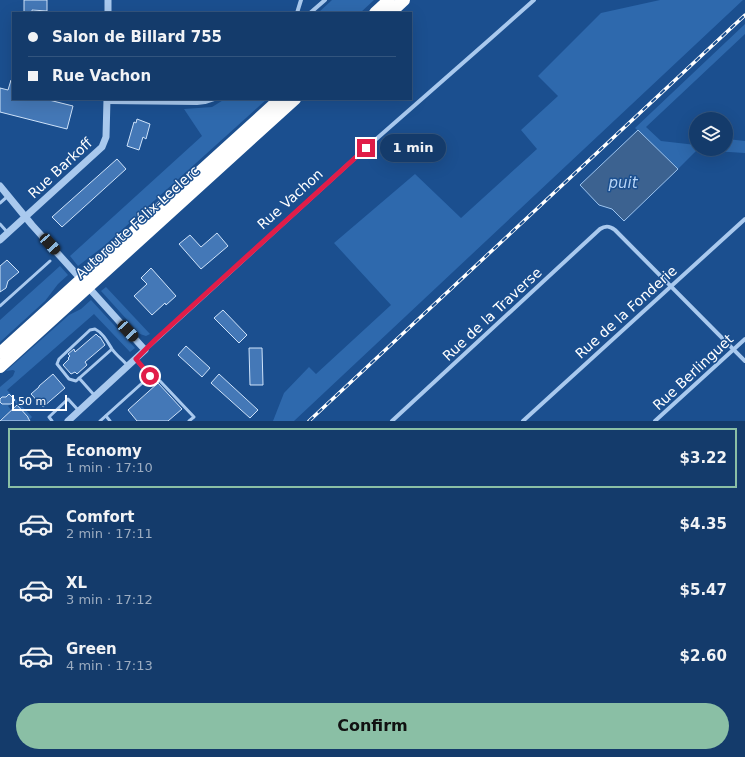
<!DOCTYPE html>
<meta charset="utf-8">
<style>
:root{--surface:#143b6b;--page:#1d4271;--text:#f1f3f6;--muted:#9dadc1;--line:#33557e;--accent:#8abfa5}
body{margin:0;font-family:"DejaVu Sans",sans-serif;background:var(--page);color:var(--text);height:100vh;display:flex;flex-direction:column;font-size:15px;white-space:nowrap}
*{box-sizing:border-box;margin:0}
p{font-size:13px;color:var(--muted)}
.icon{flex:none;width:22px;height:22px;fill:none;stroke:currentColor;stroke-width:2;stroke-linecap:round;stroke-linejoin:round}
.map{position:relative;height:421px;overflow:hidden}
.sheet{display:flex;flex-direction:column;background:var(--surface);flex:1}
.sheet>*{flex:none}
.hud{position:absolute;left:12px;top:12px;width:400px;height:88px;border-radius:0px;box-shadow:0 4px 16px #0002,0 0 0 1px var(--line);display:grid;align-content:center;height:88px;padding:0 16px;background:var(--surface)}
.controls{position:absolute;left:689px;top:112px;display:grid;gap:8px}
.controls a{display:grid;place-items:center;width:44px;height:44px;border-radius:50%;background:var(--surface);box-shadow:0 4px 16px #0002,0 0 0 1px var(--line);font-size:20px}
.scale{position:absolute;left:12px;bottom:10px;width:55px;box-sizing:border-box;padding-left:4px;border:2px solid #fff;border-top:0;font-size:11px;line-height:14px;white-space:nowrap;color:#fff;-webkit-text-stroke:3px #1b4f8f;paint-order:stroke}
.end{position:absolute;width:18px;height:18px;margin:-9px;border:5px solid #e11d48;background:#fff;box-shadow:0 0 0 2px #fff}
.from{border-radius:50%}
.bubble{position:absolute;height:28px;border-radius:14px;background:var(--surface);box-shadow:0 4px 16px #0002,0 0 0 1px var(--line);font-size:13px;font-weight:700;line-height:28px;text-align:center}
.car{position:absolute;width:12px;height:24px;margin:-12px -6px;border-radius:5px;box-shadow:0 0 3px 1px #0007;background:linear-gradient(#222 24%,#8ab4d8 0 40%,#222 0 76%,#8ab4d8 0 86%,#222 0)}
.hud b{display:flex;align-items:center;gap:14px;height:38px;font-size:15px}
.hud b+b{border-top:1px solid var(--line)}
.hud i{width:10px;height:10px;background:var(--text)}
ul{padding:7px 0 0;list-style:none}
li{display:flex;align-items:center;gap:12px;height:60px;margin:0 8px 6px;padding:0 8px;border:2px solid transparent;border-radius:0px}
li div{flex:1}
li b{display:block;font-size:15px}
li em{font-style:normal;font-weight:700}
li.selected{border-color:var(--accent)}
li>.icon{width:36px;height:36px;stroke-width:1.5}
.primary-button{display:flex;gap:8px;margin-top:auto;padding:8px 16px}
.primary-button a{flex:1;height:46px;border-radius:24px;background:var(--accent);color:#111;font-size:16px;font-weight:700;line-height:46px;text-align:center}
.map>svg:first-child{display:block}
.green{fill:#2e69ad}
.water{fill:#3c6290;stroke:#9cc4f0}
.building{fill:#4478b7;stroke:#cfe3fa}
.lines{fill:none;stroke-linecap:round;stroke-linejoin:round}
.service{stroke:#a9c9ee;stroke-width:3}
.minor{stroke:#a9c9ee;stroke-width:4}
.tertiary{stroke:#a9c9ee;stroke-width:7}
.motorway{stroke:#fff;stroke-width:12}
.rail-casing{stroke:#fff;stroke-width:3.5}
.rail{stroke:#1b4f8f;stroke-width:2;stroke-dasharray:6;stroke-linecap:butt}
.route{stroke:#e11d48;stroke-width:5}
.labels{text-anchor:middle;stroke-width:3;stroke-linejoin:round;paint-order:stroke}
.street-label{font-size:14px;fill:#fff;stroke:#1b4f8f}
.water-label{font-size:15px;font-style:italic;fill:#b5d3f5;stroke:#1b4f8f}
</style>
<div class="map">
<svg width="745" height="421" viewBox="0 0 745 421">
<rect width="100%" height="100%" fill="#1b4f8f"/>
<g class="green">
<polygon points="332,0 374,0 360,13 318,13"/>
<polygon points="660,0 743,0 294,421 273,421 284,393 309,367 316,374 391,305 334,243 415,174 461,218 537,149 521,130 558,96 538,76 601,13"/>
<polygon points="745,24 745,34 646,127 661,141 696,145 696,149 726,149 726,140 727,139 745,141 745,153 697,150 678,169 635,128"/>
<polygon points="225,99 267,99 104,246 78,266 70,256 202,136 184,109 212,107"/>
<polygon points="60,266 68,275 58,284 45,301 0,342 0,320"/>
<polygon points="106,287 150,334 146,336 140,334 101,291"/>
<polygon points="91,300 135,348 130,352 94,314 7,390 32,417 29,420 28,417 14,401 8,406 11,410 0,420 0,387 13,376 15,371 13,370 6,371 69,315 81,309"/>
</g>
<polygon class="water" points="638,130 678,169 624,221 612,209 599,205 580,185"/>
<g class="building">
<polygon points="24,0 47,0 47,11 32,10 32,13 24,13"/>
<polygon points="11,80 13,80 13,99 45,99 73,106 67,129 0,112 0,88 8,90"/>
<polygon points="137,119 150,124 146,139 143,137 139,150 127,146 134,122 136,123"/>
<polygon points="117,159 126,169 62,227 52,217"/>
<polygon points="217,233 228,246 201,269 179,244 190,235 201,247"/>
<polygon points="7,260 19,272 8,281 6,288 0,292 0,266"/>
<polygon points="151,268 176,296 166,305 165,303 152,315 134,296 147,284 141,278"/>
<polygon points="223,310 247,335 239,343 214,318"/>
<polygon points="96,334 99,337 100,337 105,345 85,362 87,365 77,374 75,372 71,374 63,365 69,359 68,358 70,356 68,354 74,349 75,352"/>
<polygon points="186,346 210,368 202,377 178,355"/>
<polygon points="249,348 262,348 263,385 250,385"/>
<polygon points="53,374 65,388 43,407 31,394 39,387 39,386"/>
<polygon points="219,374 258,410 250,418 211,383"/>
<polygon points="158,383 182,409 168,421 137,421 128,410"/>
<polygon points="9,394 15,400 11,404 2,404 0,402 0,399 2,397 6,397"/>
<polygon points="17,405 28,417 28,418 30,421 0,421"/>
</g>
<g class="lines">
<g class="service">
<polyline points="0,203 8,196"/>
<polyline points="0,224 8,233"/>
<polyline points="0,306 50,261"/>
<path d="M112,349L76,381L69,379L57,364L59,359L90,330L95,329C103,333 107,341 112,349C116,355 123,360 128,366"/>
<polyline points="150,376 160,381 194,417 189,421"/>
<polyline points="79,378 95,396"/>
<polyline points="106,416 110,421"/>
<polyline points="52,421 49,417 68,399 79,411"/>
<polyline points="100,421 150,376 135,359"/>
</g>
<g class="minor">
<polyline points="297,13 301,0"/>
<polyline points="310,13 325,0"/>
<polyline points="107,102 197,103 205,102 214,99"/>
<polyline points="145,350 366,148 489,40 534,0"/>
<path d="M392,421L600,229C606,225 610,226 615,230L745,361"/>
<polyline points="523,421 745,219"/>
<polyline points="655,421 745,339"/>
</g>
<g class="tertiary">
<polyline points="108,13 108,0"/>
<polyline points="0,186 32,225 145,350 68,421"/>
<polyline points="0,240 102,147 106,137 107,99"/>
</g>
<g class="motorway">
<polyline points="375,13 389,0"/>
<polyline points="390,13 404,0"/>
<polyline points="0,353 280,99"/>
<polyline points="0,367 295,99"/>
</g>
<defs>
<polyline id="rail" points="309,421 745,15"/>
</defs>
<use href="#rail" class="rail-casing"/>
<use href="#rail" class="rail"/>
</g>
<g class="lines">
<polyline class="route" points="150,376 136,359 156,339 366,148"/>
</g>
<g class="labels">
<g class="street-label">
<text transform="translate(60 168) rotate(-43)" y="5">Rue Barkoff</text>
<text transform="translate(290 199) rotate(-42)" y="5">Rue Vachon</text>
<text transform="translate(137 222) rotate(-42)" y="5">Autoroute Félix-Leclerc</text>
<text transform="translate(626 312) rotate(-42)" y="5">Rue de la Fonderie</text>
<text transform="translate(492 314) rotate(-43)" y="5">Rue de la Traverse</text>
<text transform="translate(693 372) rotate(-43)" y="5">Rue Berlinguet</text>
</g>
<g class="water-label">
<text x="623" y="188">puit</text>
</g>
</g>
</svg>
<div class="controls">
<a><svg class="icon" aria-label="layers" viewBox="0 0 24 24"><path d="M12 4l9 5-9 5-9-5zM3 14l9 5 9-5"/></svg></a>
</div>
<div class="scale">50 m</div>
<i class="end from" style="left:150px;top:376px"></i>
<i class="end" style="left:366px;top:148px"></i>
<div class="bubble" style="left:380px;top:134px;width:66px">1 min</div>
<i class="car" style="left:50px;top:244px;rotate:138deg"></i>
<i class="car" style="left:128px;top:331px;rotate:137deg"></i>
<div class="hud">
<b><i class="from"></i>Salon de Billard 755</b>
<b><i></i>Rue Vachon</b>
</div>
</div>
<section class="sheet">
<ul>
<li class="selected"><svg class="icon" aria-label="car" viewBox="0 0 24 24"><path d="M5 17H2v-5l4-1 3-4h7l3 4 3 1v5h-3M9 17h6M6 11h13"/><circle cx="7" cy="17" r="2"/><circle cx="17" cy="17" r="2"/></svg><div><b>Economy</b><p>1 min · 17:10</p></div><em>$3.22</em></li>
<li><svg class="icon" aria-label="car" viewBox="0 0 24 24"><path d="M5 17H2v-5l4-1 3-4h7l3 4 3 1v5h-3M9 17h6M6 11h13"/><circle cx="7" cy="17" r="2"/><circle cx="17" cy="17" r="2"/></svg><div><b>Comfort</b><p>2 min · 17:11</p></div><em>$4.35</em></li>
<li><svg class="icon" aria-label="car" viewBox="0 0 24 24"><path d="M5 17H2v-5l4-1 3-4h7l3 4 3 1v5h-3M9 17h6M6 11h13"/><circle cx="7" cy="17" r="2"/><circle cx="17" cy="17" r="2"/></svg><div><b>XL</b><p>3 min · 17:12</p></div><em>$5.47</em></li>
<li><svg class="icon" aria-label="car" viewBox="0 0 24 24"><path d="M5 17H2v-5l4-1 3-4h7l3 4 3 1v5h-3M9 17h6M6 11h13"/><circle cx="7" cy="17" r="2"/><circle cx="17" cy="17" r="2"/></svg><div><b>Green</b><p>4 min · 17:13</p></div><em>$2.60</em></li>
</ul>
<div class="primary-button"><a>Confirm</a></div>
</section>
